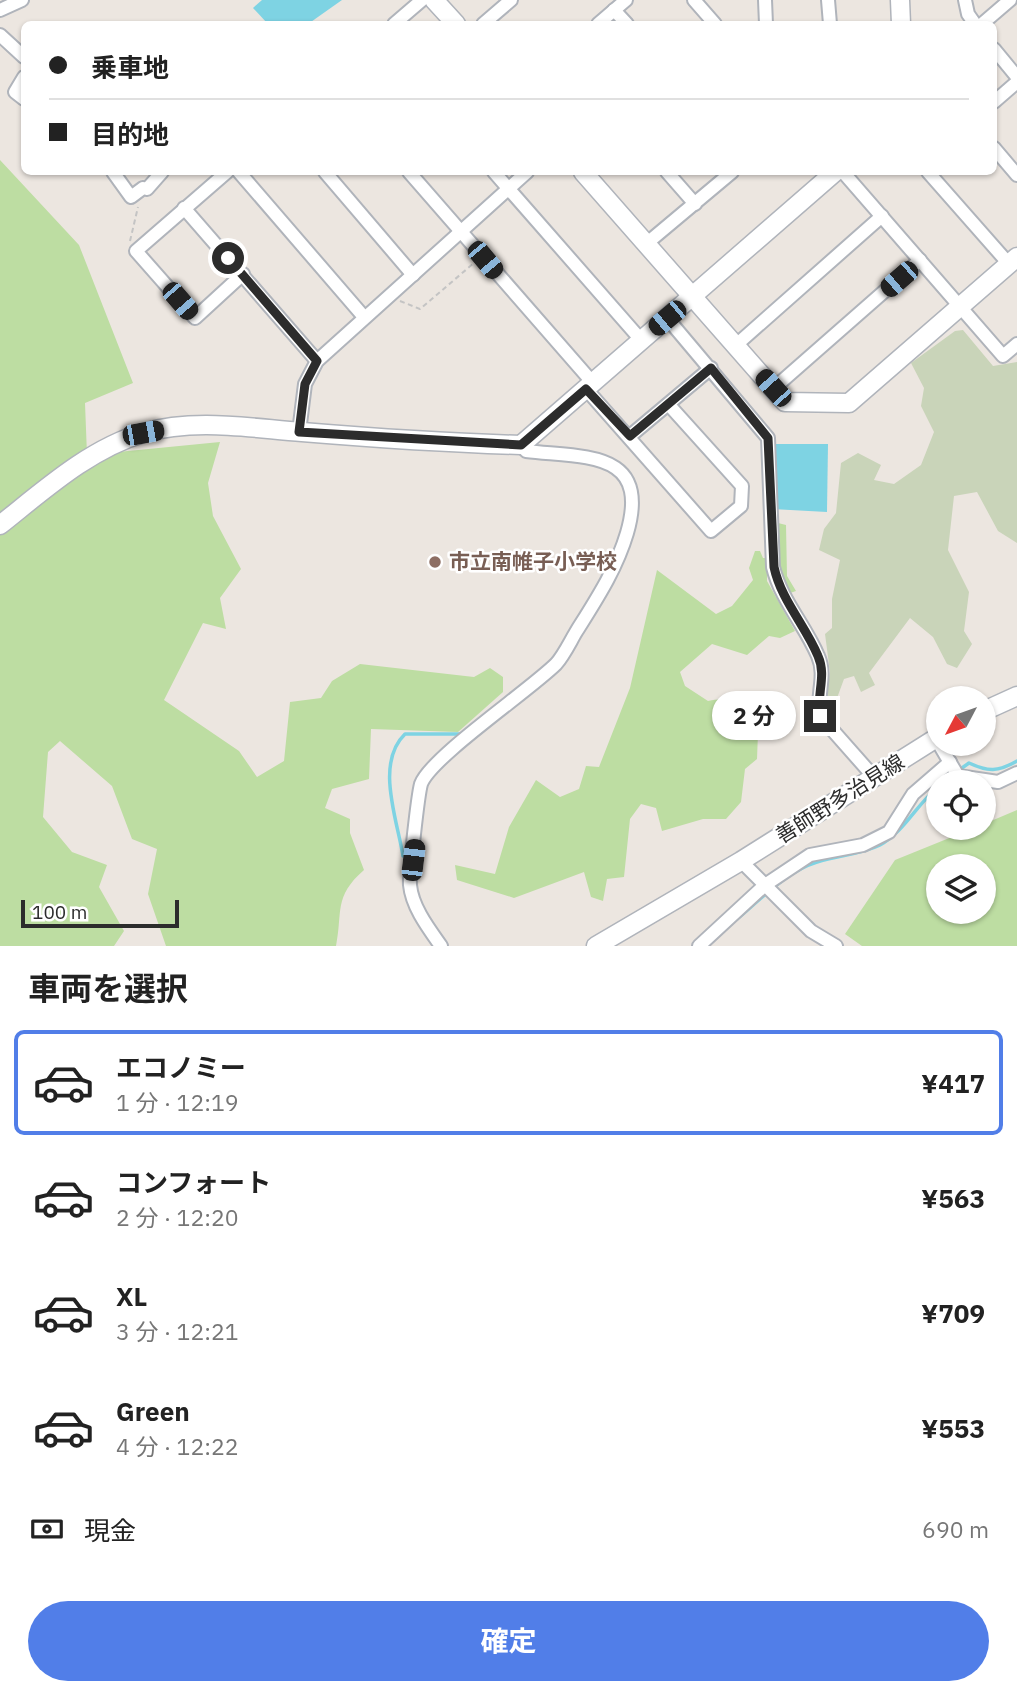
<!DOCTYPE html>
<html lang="ja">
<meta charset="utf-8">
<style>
:root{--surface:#fff;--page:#f2f2f2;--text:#222;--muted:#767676;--line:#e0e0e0;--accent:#517ee8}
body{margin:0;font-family:"IBM Plex Sans","Noto Sans JP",sans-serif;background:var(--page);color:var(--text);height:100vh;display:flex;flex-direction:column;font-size:26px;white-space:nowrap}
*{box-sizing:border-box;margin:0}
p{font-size:23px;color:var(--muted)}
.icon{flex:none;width:38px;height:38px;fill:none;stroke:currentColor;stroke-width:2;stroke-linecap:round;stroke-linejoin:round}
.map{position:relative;height:946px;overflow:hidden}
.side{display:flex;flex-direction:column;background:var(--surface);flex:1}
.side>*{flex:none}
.top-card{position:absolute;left:21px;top:21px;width:976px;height:154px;border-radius:10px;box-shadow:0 2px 5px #0004;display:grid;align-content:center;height:154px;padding:0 28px;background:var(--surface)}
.needle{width:46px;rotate:229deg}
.tools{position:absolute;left:926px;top:686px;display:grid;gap:14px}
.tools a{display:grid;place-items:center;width:70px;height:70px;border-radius:50%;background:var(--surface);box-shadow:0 2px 5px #0004;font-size:35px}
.scale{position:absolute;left:21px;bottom:18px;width:158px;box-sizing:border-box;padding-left:7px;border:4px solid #2c2c2c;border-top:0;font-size:19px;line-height:24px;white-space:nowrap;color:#2c2c2c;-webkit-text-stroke:5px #fff;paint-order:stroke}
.end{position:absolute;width:32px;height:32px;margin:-16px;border:9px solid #2c2c2c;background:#fff;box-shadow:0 0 0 4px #fff}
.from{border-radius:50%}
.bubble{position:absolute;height:49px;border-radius:24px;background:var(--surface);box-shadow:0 2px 5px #0004;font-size:23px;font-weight:700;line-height:49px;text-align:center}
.car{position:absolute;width:21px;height:42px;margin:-21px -10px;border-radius:9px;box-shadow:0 0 5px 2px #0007;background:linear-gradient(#222 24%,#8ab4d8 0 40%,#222 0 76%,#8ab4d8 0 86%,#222 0)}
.top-card b{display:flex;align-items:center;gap:24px;height:66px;font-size:26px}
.top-card b+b{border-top:2px solid var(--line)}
.top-card i{width:18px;height:18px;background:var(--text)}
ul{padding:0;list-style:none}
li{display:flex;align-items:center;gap:21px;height:105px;margin:0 14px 10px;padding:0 14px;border:4px solid transparent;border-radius:10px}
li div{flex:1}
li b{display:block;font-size:26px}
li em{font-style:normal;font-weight:700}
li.current{border-color:var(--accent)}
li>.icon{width:63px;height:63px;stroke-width:1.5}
h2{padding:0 28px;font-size:32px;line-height:84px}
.pay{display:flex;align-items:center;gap:18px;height:77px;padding:0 28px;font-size:26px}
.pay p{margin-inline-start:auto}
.button{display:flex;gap:14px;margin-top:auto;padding:14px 28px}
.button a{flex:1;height:80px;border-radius:42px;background:var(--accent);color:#fff;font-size:28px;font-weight:700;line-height:80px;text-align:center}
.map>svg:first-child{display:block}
.green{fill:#bddda2;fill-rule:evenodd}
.cemetery{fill:#c9d4b9}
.water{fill:#7ed3e3}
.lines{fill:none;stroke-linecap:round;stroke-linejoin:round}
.stream{stroke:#7ed3e3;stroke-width:3.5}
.street-casing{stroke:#b0b4bb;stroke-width:16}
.secondary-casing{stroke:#b0b4bb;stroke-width:21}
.path{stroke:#c4c4c4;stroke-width:2;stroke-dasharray:5 3.5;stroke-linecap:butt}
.street{stroke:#fff;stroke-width:12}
.secondary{stroke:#fff;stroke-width:18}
.route{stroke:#2c2c2c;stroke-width:9}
.education-dot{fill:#8d6e63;stroke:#fff;stroke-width:2.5}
.labels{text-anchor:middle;stroke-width:5;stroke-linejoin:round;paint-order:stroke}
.education-label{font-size:21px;font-weight:bold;fill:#785e54;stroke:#fff;text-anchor:start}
.street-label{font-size:21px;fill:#2c2c2c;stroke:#fff}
</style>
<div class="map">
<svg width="1017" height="946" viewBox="0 0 1017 946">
<rect width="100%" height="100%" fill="#ece6e0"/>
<g class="green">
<path d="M0,160L79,245L133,383L85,403L87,455L220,442L208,483L213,516L241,569L220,598L226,629L203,623L164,700L239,751L257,777L284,761L290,702L321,698L332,681L360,664L474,677L490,668L503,677V692L458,732L371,729L369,779L332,789L325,808L350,819V833L364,870C333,897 343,912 336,946H166L148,894L157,849L132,839L112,786L60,741L48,752L43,817L72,852L107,865L99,887L124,931L114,946H0Z"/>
<path d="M778,523L786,525L787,576L796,591L787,594L776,572L767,574V581L795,631L780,638L769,636L747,655L712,644L680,672L685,686L708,701C735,695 760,708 783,720L784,726L758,733L757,759L745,769L741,802L726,819H703L662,831L656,808L641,804L630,819L624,877L607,879L603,901L591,897L584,872L514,898L457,880L455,865L495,874L509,827L536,780L560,797L579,789L586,766L599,767L630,688L657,570L716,614L732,606L753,580L749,568L755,551H760L763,558H775Z"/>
<path d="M1017,810V946H862L845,934L895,860L974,828H984V824ZM938,866H984V912H938Z"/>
</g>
<polygon class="cemetery" points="963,330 993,366 1017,362 1017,543 998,531 977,492 954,496 948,550 969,592 964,631 972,644 957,668 947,664 933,637 910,618 869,673 875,685 861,692 854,676 844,679 833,709 825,707 830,672 825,634 832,628 832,599 840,560 819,550 824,529 836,513 841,463 858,453 881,465 874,480 894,484 921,465 934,432 921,406 924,388 911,363 955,331"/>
<g class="water">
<polygon points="262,0 342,0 308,24 268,24 253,8"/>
<polygon points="775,444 828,444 827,512 772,509"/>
</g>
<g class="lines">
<g class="stream">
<path d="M959,770L969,763C988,772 998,772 1017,761"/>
<polyline points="944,782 953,775"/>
<path d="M403,856C397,819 375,763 405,734H463"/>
<path d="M737,919C761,899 787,871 817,862C838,855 860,855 880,845C904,832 917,804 938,787"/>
</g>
<defs>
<g id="street">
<polyline points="694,0 715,24"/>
<polyline points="765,0 766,24"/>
<polyline points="828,0 830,24"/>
<polyline points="965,0 968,14 975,24"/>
<polyline points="0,10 22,0"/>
<polyline points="614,10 627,24"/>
<polyline points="394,24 422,0"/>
<polyline points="483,24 511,0"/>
<polyline points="598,24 626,0"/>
<polyline points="982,24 1010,0"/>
<polyline points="0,35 24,57"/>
<polyline points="994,49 1017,77"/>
<polyline points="24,77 15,92 24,99"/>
<polyline points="994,102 1017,82"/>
<polyline points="994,148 1017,175"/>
<polyline points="113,172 131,197 143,188 147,189 162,172"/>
<polyline points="227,172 136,251 195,318 243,274"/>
<polyline points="239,172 364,317"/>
<polyline points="325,172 413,275"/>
<polyline points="409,172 593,383"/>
<polyline points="494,172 642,341"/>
<polyline points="667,172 695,204"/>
<polyline points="843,172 1003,356 1017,344"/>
<polyline points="928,172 1009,264"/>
<polyline points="184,208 317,361"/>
<polyline points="646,244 732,172"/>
<path d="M667,318L768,438L773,567C781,600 805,625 818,656C827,676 816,695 820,716L873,776"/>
<polyline points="735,346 882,216"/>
<polyline points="586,389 711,531 741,506 742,486 669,405"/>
<polyline points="773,389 920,260"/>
<polyline points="299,432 305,384 317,361 527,172"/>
<polyline points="630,436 711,368"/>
<polyline points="939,744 958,776 998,782 1017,773"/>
<polyline points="741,861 811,931 836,946"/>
<path d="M441,946C429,929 412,907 410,885C409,873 418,795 421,784C431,757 530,690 556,664C564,655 570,642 576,632C596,600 616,570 627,533C651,450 585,458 526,451L521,445"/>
<polyline points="699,946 765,885 810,855 863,845 889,832 913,794 950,762"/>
</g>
<g id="secondary">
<polyline points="434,0 456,24"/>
<polyline points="900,0 901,24"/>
<polyline points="583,172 785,402 849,403 1017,257"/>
<path d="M0,525C43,491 89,449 143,433C195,418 249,428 302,432C375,438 448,443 521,445L835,172"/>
<polyline points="984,711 1017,696"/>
<polyline points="596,946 741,861 938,737"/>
</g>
</defs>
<use href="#street" class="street-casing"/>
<use href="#secondary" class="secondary-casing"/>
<g class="path">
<polyline points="130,241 138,207"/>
<polyline points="400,301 420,309 474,263"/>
</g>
<use href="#street" class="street"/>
<use href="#secondary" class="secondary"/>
</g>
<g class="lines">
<path class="route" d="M228,258L317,361L305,384L299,432L521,445L586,389L630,436L711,368L768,438L774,567C781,600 805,625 818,656C827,676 816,695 820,716"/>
</g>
<circle class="education-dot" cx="435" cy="562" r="7"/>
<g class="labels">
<g class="education-label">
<text x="449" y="569">市立南帷子小学校</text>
</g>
<g class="street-label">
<text transform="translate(840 799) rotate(-32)" y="7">善師野多治見線</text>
</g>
</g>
</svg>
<div class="tools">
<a><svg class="needle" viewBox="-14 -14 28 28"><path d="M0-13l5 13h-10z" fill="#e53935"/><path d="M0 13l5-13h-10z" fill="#767676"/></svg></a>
<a><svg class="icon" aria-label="locate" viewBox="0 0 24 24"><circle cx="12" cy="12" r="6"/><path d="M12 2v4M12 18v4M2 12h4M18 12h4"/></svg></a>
<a><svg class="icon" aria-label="layers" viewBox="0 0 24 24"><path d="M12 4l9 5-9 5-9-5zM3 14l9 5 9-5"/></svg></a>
</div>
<div class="scale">100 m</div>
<i class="end from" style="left:228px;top:258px"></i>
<i class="end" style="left:820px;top:716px"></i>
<div class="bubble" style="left:712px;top:691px;width:84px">2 分</div>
<i class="car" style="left:485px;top:260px;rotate:140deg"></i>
<i class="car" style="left:899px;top:279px;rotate:229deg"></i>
<i class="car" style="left:180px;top:301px;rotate:139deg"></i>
<i class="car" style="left:667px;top:318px;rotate:230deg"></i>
<i class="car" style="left:773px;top:388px;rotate:318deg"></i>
<i class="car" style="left:143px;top:433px;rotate:80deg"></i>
<i class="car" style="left:413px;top:860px;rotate:7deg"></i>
<div class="top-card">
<b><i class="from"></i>乗車地</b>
<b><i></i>目的地</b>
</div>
</div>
<section class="side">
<h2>車両を選択</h2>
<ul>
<li class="current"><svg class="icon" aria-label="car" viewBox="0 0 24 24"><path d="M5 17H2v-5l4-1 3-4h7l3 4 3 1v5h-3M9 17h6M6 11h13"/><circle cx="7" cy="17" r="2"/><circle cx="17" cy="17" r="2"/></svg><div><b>エコノミー</b><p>1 分 · 12:19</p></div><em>¥417</em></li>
<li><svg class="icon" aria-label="car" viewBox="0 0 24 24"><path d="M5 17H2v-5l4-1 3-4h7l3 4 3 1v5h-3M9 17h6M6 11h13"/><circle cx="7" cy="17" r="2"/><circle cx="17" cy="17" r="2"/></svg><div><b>コンフォート</b><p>2 分 · 12:20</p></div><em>¥563</em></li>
<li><svg class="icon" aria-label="car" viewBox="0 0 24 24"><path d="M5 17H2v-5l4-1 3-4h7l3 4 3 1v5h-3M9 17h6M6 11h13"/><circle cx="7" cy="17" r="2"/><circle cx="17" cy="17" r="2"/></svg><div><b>XL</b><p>3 分 · 12:21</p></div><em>¥709</em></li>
<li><svg class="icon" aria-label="car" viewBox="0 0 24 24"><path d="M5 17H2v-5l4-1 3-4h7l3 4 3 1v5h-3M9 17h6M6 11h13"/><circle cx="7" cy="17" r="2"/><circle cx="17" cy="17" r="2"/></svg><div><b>Green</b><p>4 分 · 12:22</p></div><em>¥553</em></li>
</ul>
<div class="pay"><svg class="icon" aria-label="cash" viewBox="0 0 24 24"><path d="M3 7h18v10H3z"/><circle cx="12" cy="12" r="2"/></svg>現金<p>690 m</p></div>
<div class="button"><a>確定</a></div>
</section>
